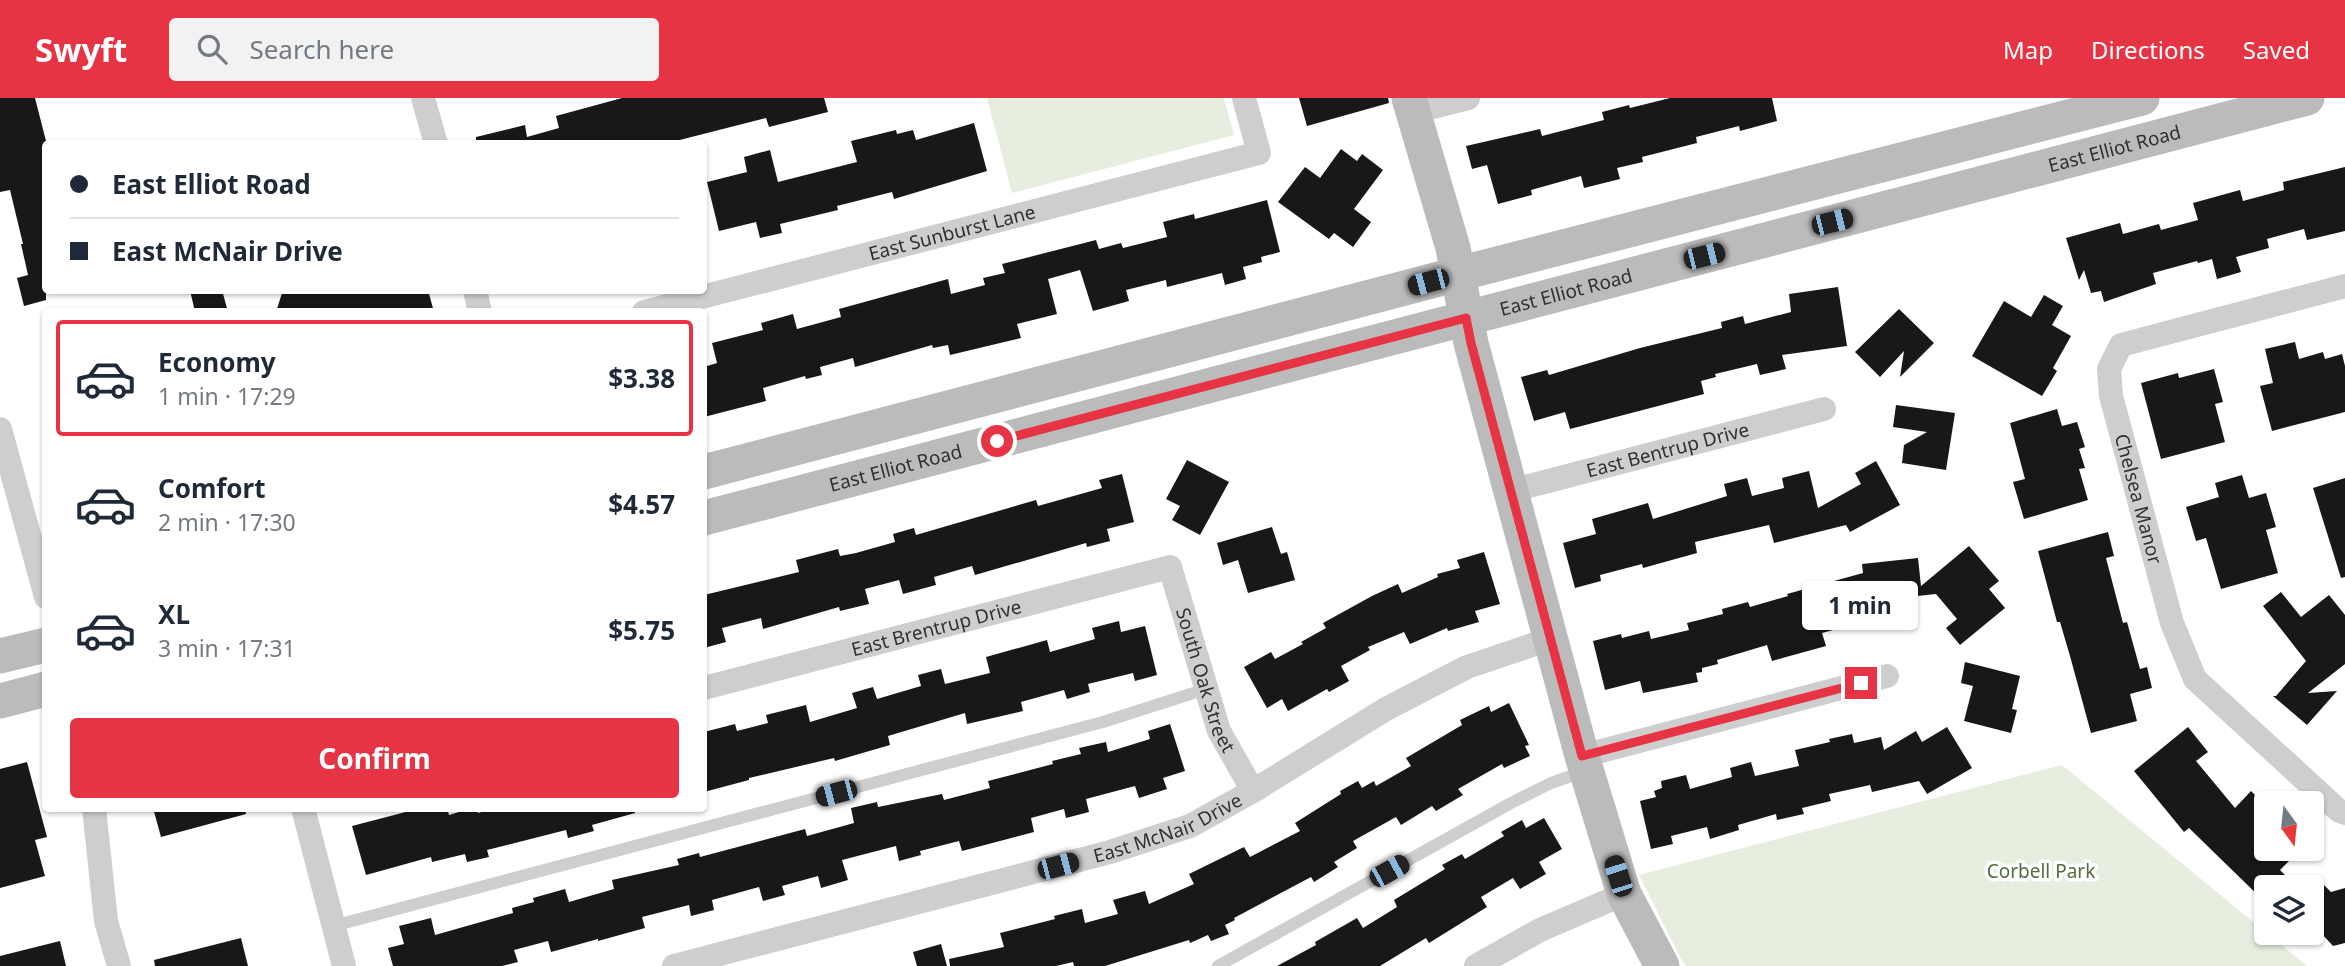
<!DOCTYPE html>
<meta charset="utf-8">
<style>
:root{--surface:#fff;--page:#f2f2f3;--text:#1f2937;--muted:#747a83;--line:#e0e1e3;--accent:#e73444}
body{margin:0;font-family:"Noto Sans",sans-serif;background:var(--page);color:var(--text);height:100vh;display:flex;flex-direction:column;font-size:26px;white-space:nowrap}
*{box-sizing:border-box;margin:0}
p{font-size:23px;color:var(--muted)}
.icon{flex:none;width:38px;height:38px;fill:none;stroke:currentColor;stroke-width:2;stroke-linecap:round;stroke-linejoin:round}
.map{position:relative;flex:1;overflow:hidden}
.drawer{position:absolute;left:42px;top:210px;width:665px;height:504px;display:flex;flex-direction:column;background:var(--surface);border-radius:7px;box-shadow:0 2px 5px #0004}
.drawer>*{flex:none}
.guide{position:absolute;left:42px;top:42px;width:665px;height:154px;border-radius:7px;box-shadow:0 2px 5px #0004;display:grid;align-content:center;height:154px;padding:0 28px;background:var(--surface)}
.needle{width:46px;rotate:165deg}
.controls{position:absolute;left:2254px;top:693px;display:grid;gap:14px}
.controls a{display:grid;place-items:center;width:70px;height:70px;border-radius:7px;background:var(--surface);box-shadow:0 2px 5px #0004;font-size:35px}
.end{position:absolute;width:32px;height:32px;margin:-16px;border:9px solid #e73444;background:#fff;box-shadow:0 0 0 4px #fff}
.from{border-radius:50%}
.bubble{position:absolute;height:49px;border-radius:7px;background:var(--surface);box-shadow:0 2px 5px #0004;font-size:23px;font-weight:700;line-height:49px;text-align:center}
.car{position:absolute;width:21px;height:42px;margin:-21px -10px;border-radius:9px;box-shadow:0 0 5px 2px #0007;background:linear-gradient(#222 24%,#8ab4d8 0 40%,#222 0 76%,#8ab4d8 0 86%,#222 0)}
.guide b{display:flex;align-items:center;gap:24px;height:66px;font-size:26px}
.guide b+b{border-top:2px solid var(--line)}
.guide i{width:18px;height:18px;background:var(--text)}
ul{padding:12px 0 0;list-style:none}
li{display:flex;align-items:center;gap:21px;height:116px;margin:0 14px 10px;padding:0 14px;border:4px solid transparent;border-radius:7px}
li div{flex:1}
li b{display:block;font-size:26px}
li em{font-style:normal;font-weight:700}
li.current{border-color:var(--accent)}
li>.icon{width:63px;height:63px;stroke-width:1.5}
.primary-button{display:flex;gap:14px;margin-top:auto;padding:14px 28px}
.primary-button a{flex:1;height:80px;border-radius:7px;background:var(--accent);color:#fff;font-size:28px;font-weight:700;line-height:80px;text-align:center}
header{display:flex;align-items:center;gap:42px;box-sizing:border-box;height:98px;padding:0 35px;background:var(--accent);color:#fff}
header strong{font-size:33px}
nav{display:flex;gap:38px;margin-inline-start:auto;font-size:24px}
.search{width:490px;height:63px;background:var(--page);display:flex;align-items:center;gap:18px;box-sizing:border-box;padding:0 24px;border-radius:7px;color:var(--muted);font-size:26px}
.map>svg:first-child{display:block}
.green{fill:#e7eddf}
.building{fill:#181818}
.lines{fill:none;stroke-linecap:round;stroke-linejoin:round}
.lane{stroke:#cecece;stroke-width:12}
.street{stroke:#cecece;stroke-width:24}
.secondary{stroke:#bbb;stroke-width:35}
.route{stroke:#e73444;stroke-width:9}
.labels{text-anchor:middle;stroke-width:7;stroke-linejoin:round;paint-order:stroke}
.street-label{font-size:19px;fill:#313131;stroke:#fff}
.park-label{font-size:19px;fill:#556d3d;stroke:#fff}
</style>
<header>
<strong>Swyft</strong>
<div class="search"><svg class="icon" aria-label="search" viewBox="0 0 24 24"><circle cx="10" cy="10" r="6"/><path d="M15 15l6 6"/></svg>Search here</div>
<nav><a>Map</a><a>Directions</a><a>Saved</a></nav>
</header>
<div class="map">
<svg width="2345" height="868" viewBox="0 0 2345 868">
<rect width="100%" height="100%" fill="#fff"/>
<g class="green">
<polygon points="987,0 1224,0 1234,37 1012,95"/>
<polygon points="2062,667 2307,868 1686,868 1679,857 1639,777"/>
</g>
<g class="building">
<polygon points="0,0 35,0 46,43 46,202 24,208 17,180 28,177 21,146 23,146 10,92 0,94"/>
<polygon points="622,0 824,0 828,14 769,29 766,20 664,46 476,46 476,39 525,27 527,39 559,30 556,18"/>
<polygon points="1299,0 1388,0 1389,5 1307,28"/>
<polygon points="1670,0 1772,0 1777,23 1740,33 1739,28 1696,39 1697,45 1642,59 1643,64 1617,70 1620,81 1584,90 1581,78 1531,92 1532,97 1498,106 1487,67 1472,71 1466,48 1540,31 1542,38 1604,22 1602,14 1629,7 1630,10"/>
<polygon points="974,25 987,73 894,101 892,94 837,108 838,112 780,126 782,135 760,140 756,124 719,133 707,84 747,74 744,59 770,52 778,84 857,64 851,43 896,32 897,36 913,32 916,42"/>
<polygon points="1341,51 1357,63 1362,56 1383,72 1354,111 1371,124 1353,149 1334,135 1329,141 1278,104 1305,69 1320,80"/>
<polygon points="2345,69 2345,133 2307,142 2304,131 2267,141 2269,150 2236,159 2241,174 2217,181 2212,161 2198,165 2197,163 2153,175 2156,186 2104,204 2101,193 2091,195 2084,172 2079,182 2066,140 2120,125 2123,136 2159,126 2161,132 2198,122 2193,105 2240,92 2243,103 2284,92 2283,84"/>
<polygon points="1267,102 1280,154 1261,159 1262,164 1243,169 1246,181 1225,187 1222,175 1167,189 1166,182 1126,192 1129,203 1093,213 1080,172 1048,181 1057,216 1017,226 1021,240 950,257 948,247 933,250 932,247 855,269 853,260 820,269 822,277 806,281 805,278 763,290 766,303 704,319 704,269 717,265 712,245 763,232 761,225 793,216 797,231 841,219 839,211 948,181 951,196 985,187 983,180 1005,175 1002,166 1096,142 1099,151 1121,145 1123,150 1167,139 1163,124 1194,116 1195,121"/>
<polygon points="1838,189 1847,248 1782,257 1786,271 1760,277 1757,266 1715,276 1716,279 1701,283 1704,296 1570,331 1565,314 1534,323 1521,279 1547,272 1549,277 1640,250 1722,230 1721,224 1743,218 1745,226 1791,214 1789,196"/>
<polygon points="190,192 222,192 228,214 195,214"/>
<polygon points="283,192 428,192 434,214 276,214"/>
<polygon points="2044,197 2063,208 2052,227 2071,238 2053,270 2057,273 2042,298 1972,258 2004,203 2031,219"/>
<polygon points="1899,211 1934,245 1900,279 1904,253 1880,279 1855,254"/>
<polygon points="2295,244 2299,261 2323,254 2325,261 2342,256 2345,268 2345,314 2272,333 2260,288 2273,285 2265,251"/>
<polygon points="2214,271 2223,304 2215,306 2225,344 2161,361 2141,285 2178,275 2179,280"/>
<polygon points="1896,307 1955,315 1946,372 1902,365 1904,347 1927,334 1893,329"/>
<polygon points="2057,311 2062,328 2077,324 2085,349 2079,351 2085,370 2079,371 2088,402 2024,421 2013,384 2025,381 2010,325"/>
<polygon points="1187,362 1229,384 1200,437 1172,422 1180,408 1166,401"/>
<polygon points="1876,363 1900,407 1850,434 1846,427 1774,445 1769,427 1695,444 1697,455 1643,470 1642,466 1600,477 1601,483 1575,490 1563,445 1596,436 1592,421 1648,405 1653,421 1727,398 1724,386 1747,380 1752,398 1784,390 1782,380 1809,373 1818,410 1861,386 1855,375"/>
<polygon points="1122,376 1134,424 1107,431 1110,443 1087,449 1086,445 975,477 972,468 934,479 936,487 903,496 899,482 865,491 869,506 840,513 839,509 763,531 761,520 722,530 726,544 704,550 704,497 799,474 796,462 838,451 840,458 856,455 895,444 893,436 914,430 916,437 1036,402 1038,408 1102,390 1099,382"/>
<polygon points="2242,377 2249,400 2266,395 2276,429 2266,432 2278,475 2221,491 2206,440 2196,443 2186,409 2219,399 2215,385"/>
<polygon points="2345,380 2345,479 2341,480 2313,390"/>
<polygon points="1272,429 1281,456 1287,454 1295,482 1248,495 1238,462 1223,467 1217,445"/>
<polygon points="2108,434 2114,458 2106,460 2123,525 2127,524 2140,571 2147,569 2152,590 2130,596 2137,623 2091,635 2070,558 2060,524 2057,524 2038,453"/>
<polygon points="1969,448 1999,483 1989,491 2005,510 1960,547 1946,530 1957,521 1936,496 1889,501 1890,513 1852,517 1855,526 1822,535 1826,548 1772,563 1767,547 1717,562 1718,566 1702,570 1702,574 1696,575 1698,584 1643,595 1640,583 1605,592 1593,543 1621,536 1622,540 1649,533 1651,541 1689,532 1687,525 1723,516 1722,511 1748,504 1750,509 1788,498 1787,496 1863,475 1862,466 1918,460 1921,488"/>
<polygon points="1484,454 1500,506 1475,513 1479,524 1448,533 1447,530 1410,546 1404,534 1368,549 1370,552 1341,568 1349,583 1329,594 1327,591 1288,613 1282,601 1267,610 1244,569 1271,554 1275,561 1303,546 1301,544 1326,530 1323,525 1372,498 1398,486 1402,495 1438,479 1437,476 1460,470 1457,462"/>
<polygon points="2281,494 2301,519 2329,497 2345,517 2345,566 2308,595 2337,593 2307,627 2273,598 2276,598 2306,563 2263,508"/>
<polygon points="1119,523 1121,534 1145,528 1157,577 1135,583 1133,575 1088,586 1090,594 1067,601 1064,592 1021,604 1023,613 967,626 965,615 888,638 890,647 835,663 834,660 749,680 749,682 704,694 704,634 735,626 737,633 768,625 766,617 806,607 810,624 857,610 852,595 873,589 877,601 921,588 918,577 941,571 945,586 990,575 986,559 1047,542 1050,554 1095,541 1092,530"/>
<polygon points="1965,564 2020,578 2012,611 2017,612 2011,635 1964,623 1973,588 1961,585"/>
<polygon points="1509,605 1529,647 1525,648 1530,658 1504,670 1502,666 1458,691 1463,697 1436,713 1432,708 1401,727 1396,719 1353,743 1357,750 1334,764 1338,769 1314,784 1311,779 1234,820 1235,822 1225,827 1229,836 1211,843 1208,837 1190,845 1189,842 1105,868 1074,868 1073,864 1056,868 950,868 949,861 1004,849 1000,835 1055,821 1054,818 1082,811 1085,825 1118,816 1113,802 1145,793 1149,806 1194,786 1189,776 1244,749 1250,759 1300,733 1295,725 1341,696 1340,693 1358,683 1362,690 1374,683 1376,688 1411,668 1406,660 1462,627 1460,622 1489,608 1491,614"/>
<polygon points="1170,626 1185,673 1163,680 1167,691 1139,700 1135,688 1086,701 1089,714 1066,720 1064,711 1031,720 1034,734 962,753 959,743 920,753 921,757 899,763 896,748 842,762 848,782 821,790 818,778 782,788 785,797 763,803 759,789 712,802 714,812 691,818 689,807 642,819 645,830 598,843 598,841 551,854 548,843 514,852 518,864 502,868 393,868 388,850 404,846 399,828 431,820 435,837 513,815 512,810 534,804 533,800 565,791 569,804 614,791 612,782 679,767 677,761 699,755 700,759 805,731 807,738 854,725 851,710 877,704 878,709 942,696 944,702 990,690 988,683 1053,666 1052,663 1081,656 1079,650 1106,644 1108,654 1150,641 1148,633"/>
<polygon points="1947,629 1972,670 1927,696 1919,683 1872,694 1870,687 1829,696 1831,703 1802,710 1804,716 1777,722 1776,716 1738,727 1739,732 1710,741 1707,729 1671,738 1673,746 1651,751 1640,703 1656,699 1654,693 1662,690 1661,683 1686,677 1690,691 1732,679 1730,670 1751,664 1755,678 1799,668 1795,652 1830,644 1829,641 1852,636 1854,645 1881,639 1884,652 1916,633 1922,644"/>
<polygon points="2188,629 2208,654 2196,663 2235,710 2251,693 2266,708 2266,751 2301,751 2280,772 2286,778 2275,789 2266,789 2266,805 2189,730 2184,734 2134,673"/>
<polygon points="27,664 47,739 35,742 45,778 0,790 0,671"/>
<polygon points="153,710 245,710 246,716 161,739"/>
<polygon points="421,710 447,710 449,717 472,710 477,710 478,715 496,710 634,710 635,715 592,727 594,733 568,740 566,732 487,752 489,759 467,764 465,756 432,764 431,759 366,777 352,728"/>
<polygon points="1544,720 1562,751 1539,764 1546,776 1520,791 1513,780 1481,799 1487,809 1429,845 1426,840 1380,868 1277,868 1316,847 1315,844 1357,820 1363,830 1397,809 1394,802 1445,771 1442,767 1462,756 1465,761 1504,738 1501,734 1522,722 1526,730"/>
<polygon points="2320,783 2331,794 2345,790 2345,845 2333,848 2312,825 2312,790"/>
<polygon points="241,840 248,868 155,868 154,862"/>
<polygon points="60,843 66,868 0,868 0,858"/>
<polygon points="941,846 947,868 917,868 913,854"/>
</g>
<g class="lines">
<g class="lane">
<polyline points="333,828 1103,624 1206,591"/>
<polyline points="1218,868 1511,705 1551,685 1585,673"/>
</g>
<g class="street">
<polyline points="423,0 436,46"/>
<polyline points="1413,14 1468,0"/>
<path id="s1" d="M2345,188L2121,247L2109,271L2111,298L2172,525L2195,581L2338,712L2345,715"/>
<polyline points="475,192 480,214"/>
<path id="s2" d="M644,214L1259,55L1244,0"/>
<polyline points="0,331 46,499"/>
<path id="s3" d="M1510,393L1824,311"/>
<path id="s4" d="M704,590L1170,469L1219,633L1253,693"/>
<polyline points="1582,658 1887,578"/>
<polyline points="94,710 106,823 119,868"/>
<polyline points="303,710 344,868"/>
<path id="s5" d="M674,868L1110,754L1190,728L1253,693L1386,611L1467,569L1550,541"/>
<polyline points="1476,868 1540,832 1624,796"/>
</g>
<g class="secondary">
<polyline points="1409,0 1453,150 1471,245 1582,658 1624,796 1662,868"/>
<polyline points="704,374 1458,176 2142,0"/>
<path id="s6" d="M704,420L2307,0"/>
<polyline points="0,558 46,547"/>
<polyline points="0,603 46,591"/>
</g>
</g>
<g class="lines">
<polyline class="route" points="997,343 1466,220 1471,245 1582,658 1861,585"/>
</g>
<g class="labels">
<g class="street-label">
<text dy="7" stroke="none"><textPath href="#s6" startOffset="1458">East Elliot Road</textPath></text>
<text dy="7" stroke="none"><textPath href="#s2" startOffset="318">East Sunburst Lane</textPath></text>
<text dy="7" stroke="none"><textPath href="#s6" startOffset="891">East Elliot Road</textPath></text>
<text dy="7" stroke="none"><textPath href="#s3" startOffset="163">East Bentrup Drive</textPath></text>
<text dy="7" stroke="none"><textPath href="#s6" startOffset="198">East Elliot Road</textPath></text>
<text dy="7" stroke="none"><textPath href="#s1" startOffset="392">Chelsea Manor</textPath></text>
<text dy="7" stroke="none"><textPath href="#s4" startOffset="240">East Brentrup Drive</textPath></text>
<text dy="7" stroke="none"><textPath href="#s4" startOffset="600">South Oak Street</textPath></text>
<text dy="7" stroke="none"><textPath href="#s5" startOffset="513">East McNair Drive</textPath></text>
</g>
<g class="park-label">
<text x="2041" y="780">Corbell Park</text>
</g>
</g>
</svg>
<div class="controls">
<a><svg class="needle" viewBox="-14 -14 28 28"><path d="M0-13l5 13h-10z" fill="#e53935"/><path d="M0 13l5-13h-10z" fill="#747a83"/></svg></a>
<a><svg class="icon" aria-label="layers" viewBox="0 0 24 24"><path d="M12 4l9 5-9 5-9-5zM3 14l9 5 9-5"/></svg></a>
</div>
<i class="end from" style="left:997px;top:343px"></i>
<i class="end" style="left:1861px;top:585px"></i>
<div class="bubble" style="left:1802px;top:483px;width:116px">1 min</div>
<i class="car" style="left:1832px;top:124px;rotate:76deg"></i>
<i class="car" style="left:1704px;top:158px;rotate:76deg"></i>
<i class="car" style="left:1428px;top:184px;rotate:255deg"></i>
<i class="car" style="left:836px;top:695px;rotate:255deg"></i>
<i class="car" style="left:1058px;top:768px;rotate:75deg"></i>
<i class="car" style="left:1389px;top:773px;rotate:61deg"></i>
<i class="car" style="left:1618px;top:778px;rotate:342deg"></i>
<div class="guide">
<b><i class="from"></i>East Elliot Road</b>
<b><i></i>East McNair Drive</b>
</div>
<section class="drawer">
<ul>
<li class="current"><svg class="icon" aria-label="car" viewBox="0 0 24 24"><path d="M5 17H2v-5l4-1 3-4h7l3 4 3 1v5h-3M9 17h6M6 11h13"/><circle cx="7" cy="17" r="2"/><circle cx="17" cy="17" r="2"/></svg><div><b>Economy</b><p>1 min · 17:29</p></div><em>$3.38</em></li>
<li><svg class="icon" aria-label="car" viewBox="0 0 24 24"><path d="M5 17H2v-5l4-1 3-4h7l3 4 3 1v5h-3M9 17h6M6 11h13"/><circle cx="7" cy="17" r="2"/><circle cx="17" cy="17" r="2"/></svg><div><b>Comfort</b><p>2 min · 17:30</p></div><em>$4.57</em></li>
<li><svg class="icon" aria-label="car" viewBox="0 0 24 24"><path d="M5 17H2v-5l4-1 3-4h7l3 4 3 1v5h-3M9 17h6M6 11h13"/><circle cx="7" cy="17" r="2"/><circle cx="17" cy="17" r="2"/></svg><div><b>XL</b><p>3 min · 17:31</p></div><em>$5.75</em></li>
</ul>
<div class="primary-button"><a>Confirm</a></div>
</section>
</div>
